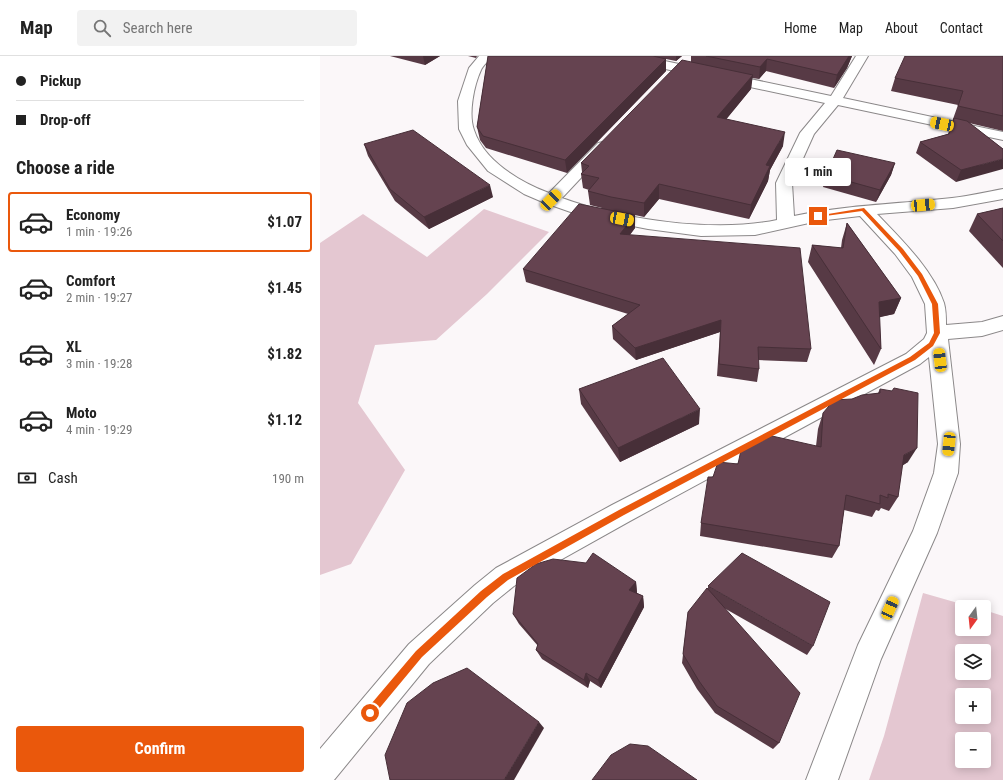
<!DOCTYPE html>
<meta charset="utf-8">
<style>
:root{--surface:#fff;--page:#f2f2f2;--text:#222;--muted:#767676;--line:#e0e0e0;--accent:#ea580c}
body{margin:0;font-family:"Roboto Condensed",sans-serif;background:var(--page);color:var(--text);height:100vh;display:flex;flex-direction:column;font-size:15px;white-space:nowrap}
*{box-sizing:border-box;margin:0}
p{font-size:13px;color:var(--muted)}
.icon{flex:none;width:22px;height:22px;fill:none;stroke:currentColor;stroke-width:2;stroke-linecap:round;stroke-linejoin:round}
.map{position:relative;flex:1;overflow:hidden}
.drawer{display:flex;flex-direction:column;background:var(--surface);width:320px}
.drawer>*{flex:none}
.banner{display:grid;align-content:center;height:88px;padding:0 16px;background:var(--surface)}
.needle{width:26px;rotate:195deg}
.buttons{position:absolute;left:635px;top:544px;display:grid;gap:8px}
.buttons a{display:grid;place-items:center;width:36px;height:36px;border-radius:4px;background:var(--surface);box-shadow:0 2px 10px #0003;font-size:20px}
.end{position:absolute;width:18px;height:18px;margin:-9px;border:5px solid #ea580c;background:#fff;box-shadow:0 0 0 2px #fff}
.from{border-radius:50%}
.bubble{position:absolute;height:28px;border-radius:4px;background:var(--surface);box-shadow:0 2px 10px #0003;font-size:13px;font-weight:700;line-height:28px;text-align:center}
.car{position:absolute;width:12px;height:24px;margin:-12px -6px;border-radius:5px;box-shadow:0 0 3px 1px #0007;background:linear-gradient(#f5c518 24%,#345 0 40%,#f5c518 0 76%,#345 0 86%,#f5c518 0)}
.banner b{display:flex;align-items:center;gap:14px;height:38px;font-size:15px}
.banner b+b{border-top:1px solid var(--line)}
.banner i{width:10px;height:10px;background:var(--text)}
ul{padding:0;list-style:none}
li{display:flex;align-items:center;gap:12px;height:60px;margin:0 8px 6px;padding:0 8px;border:2px solid transparent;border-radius:4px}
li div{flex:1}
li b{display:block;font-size:15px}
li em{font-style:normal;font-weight:700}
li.selected{border-color:var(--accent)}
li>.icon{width:36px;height:36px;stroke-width:1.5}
h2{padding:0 16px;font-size:18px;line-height:48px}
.pay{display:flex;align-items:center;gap:10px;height:44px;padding:0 16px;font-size:15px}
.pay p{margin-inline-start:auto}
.button{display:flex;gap:8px;margin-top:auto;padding:8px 16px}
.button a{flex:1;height:46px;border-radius:4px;background:var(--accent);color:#fff;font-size:16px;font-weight:700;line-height:46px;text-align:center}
header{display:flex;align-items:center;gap:24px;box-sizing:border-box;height:56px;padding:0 20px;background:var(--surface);border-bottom:1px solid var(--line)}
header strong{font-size:19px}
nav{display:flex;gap:22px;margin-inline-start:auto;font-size:14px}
.search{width:280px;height:36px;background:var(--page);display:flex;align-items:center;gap:10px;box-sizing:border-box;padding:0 14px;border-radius:4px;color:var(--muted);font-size:15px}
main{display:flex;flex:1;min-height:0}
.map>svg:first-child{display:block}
.green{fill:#e4c7d1;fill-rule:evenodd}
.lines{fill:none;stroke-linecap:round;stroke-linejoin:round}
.minor-casing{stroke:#8b8889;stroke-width:2}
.minor{fill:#fff;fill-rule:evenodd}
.wall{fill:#573a45}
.shaded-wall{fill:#472f38}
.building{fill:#654350;stroke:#472f38}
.route{fill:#ea580c}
</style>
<header>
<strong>Map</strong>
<div class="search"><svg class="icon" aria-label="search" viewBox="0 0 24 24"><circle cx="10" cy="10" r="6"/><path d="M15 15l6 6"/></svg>Search here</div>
<nav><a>Home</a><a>Map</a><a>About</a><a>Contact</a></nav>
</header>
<main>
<section class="drawer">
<div class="banner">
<b><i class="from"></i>Pickup</b>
<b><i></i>Drop-off</b>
</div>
<h2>Choose a ride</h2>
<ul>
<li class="selected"><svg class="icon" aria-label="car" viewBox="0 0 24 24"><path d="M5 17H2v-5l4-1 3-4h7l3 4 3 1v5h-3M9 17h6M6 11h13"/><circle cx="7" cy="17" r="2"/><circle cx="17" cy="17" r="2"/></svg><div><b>Economy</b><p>1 min · 19:26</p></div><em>$1.07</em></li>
<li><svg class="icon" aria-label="car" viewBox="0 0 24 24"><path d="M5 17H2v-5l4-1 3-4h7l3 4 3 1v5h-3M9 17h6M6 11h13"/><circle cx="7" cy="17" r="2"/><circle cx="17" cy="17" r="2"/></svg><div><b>Comfort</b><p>2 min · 19:27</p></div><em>$1.45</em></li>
<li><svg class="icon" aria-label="car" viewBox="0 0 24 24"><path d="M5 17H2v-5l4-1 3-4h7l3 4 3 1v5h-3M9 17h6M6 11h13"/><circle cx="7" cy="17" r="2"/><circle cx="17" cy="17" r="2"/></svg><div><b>XL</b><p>3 min · 19:28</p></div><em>$1.82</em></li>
<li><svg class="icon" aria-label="car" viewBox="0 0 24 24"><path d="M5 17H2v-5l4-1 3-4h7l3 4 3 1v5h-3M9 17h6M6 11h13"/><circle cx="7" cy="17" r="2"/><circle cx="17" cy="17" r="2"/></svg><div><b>Moto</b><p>4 min · 19:29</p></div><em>$1.12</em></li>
</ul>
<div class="pay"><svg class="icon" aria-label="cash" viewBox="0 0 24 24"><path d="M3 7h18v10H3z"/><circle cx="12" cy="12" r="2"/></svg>Cash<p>190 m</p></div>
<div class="button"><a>Confirm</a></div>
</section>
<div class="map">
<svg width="683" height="724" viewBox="0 0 683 724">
<rect width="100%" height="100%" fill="#fbf7f9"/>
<g class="green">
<polygon points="164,153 229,176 167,238 116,284 55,289 38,347 85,414 31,508 0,519 0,187 43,158 107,201"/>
<path d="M603,537L652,551H642V573H664V554L683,560V724H549L564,680ZM642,595H664V617H642ZM642,639H664V661H642ZM642,683H664V705H642Z"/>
</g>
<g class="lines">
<defs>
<path id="minor" d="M159,0H172C169,5 163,9 161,14C154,29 148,58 154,74C164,105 200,126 229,137L278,87L283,86L288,87L290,90L288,93L242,142C302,164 395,177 457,164L456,127L480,77L505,47L303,4L299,3L297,0H321L511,40L536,0H548L523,42L683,76V84L518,49L494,78L472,127L474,160C526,149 579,148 632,142C649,140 666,136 683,133V143L633,152L557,158C581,183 613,214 624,247C626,254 626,262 626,269L662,266L683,260V274L662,280L628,283L640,388L638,417L617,477L561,603L518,724H486L538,589L593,475L614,417L618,388L609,301L600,308L310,465L194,530L173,547L109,608L14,724H0V693L89,588L155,529L176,512L292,449L586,298L604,283L607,277L605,248L592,221L575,198L540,160L498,165L435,179L381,180L328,173L262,160L225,147L204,138L168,115L147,89L139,73L138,45L149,12Z"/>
</defs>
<use href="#minor" class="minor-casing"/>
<use href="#minor" class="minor"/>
</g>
<g class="wall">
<polygon points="70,0 120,0 105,9"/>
<polygon points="148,0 157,0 156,2"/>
<polygon points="168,0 365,0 362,0 356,5 346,3 346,15 247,117 166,92 160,84 157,71"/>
<polygon points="371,0 532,0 527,12 514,32 446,15 439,23 432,22 431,33 406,63 463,90 450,114 448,125 429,163 339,143 324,161 315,159 315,172 310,179 491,293 487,306 438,304 439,313 437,326 397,320 400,276 316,304 293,283 292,270 308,258 206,226 203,213 282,152 270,149 268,135 269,134 263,132 261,118 262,116 261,107 371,6"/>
<polygon points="683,0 683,75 649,67 683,93 636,126 596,97 600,86 628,78 633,63 638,49 571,35 575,22"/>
<polygon points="44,88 173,141 109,173 75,145 48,100"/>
<polygon points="575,107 571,119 556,146 503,131 506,119"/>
<polygon points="683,152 683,212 649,175 657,158"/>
<polygon points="527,167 581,242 574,258 559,261 561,293 554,309 488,206 492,189 521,192 522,184"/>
<polygon points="259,333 379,368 300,406 261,348"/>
<polygon points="560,333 588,406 582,410 578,441 569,455 561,452 559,455 556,454 552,461 524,454 519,490 512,502 380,480 381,467 393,421 418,408 496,390 498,373 503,357 532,343 558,337"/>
<polygon points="316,526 317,537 323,540 324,551 281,632 270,625 268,632 222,603 216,594 218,590 199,568 193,558"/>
<polygon points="388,530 493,590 487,599 404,552 459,687 453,693 395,657 377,633 362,607 368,556 388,533"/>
</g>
<g class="shaded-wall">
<polygon points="103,0 120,0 105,9"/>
<polygon points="356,0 365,0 362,0 356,5"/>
<polygon points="529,0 532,0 527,12 514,32 517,19"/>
<polygon points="346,3 346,15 247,117 245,104"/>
<polygon points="447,3 446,15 439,23 440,11"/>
<polygon points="433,19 431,33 396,76 397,61"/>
<polygon points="465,76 463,90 450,114 448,125 429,163 431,149 446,109"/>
<polygon points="683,103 683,113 636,126 641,114"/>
<polygon points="575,107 571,119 556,146 560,134"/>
<polygon points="339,128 339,143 324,161 324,147"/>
<polygon points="170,129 173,141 109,173 104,161"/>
<polygon points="315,159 315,172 300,191 300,178"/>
<polygon points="581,242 574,258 552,263 559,246"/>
<polygon points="401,264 400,276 316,304 315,292"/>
<polygon points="380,353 379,368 300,406 298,392"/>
<polygon points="597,392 588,406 575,413 584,399"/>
<polygon points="316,526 317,537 309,534"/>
<polygon points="323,540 324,551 281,632 278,624"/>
<polygon points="266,617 270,625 268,632 264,624"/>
<polygon points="219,666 224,672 194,724 184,724"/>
</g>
<g class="building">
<polygon points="168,0 333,0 346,3 245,104 163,80 157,71"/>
<polygon points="386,0 529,0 517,19 447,3 440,11"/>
<polygon points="585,0 683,0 683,60 638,50 643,35 575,22"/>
<polygon points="362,4 433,19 397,61 465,76 446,109 450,110 431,149 339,128 324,147 291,141 268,135 279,122 261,118 269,110 261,107"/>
<polygon points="634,62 647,65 683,93 683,103 641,114 600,86 629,78"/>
<polygon points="93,74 170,129 104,161 70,133 44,88"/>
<polygon points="517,94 575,107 560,134 506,119"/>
<polygon points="259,148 315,159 300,178 480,192 491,293 438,291 439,313 399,308 401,264 315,292 292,270 320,249 203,213"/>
<polygon points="683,152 683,185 657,158"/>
<polygon points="527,167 581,242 559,246 561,293 492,189 523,192"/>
<polygon points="343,302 380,353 298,392 259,333"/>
<polygon points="574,332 598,337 597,392 584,399 578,441 568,438 568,442 560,439 560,448 526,439 519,490 381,467 388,421 393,421 398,406 418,408 421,394 452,380 501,391 503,357 514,344 532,343 542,339 560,337 560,333 572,335"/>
<polygon points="273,497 316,526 309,534 323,540 278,624 266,617 264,624 216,594 218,588 193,558 197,522 216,508 233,503 266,507"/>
<polygon points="422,497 510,546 493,590 388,530"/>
<polygon points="387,532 480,637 459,687 397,650 379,625 363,598 368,556"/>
<polygon points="147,612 219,666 184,724 70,724 65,699 87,647 113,627"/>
<polygon points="310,688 328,690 377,724 272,724 291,699"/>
</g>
<polygon class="route" points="544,152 583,193 602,218 618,248 620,277 613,290 595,304 304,459 188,524 167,541 102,601 53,660 50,662 46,660 45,657 46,654 96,595 161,535 183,518 299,454 590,301 609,287 614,277 612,248 598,220 579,195 542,155 498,161 496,160"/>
</svg>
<div class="buttons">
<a><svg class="needle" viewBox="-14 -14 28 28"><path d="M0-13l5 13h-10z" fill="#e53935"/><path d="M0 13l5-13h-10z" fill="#767676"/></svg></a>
<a><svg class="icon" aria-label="layers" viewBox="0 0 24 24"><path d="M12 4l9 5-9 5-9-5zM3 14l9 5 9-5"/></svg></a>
<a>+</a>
<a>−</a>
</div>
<i class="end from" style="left:50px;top:657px"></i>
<i class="end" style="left:498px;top:160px"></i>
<div class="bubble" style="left:465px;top:102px;width:66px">1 min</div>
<i class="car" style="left:622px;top:68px;rotate:282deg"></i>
<i class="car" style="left:231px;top:144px;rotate:44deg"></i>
<i class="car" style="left:603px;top:149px;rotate:85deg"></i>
<i class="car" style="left:302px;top:163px;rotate:101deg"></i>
<i class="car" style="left:620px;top:304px;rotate:353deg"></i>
<i class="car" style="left:629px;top:388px;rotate:186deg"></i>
<i class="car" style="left:570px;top:552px;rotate:24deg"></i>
</div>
</main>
